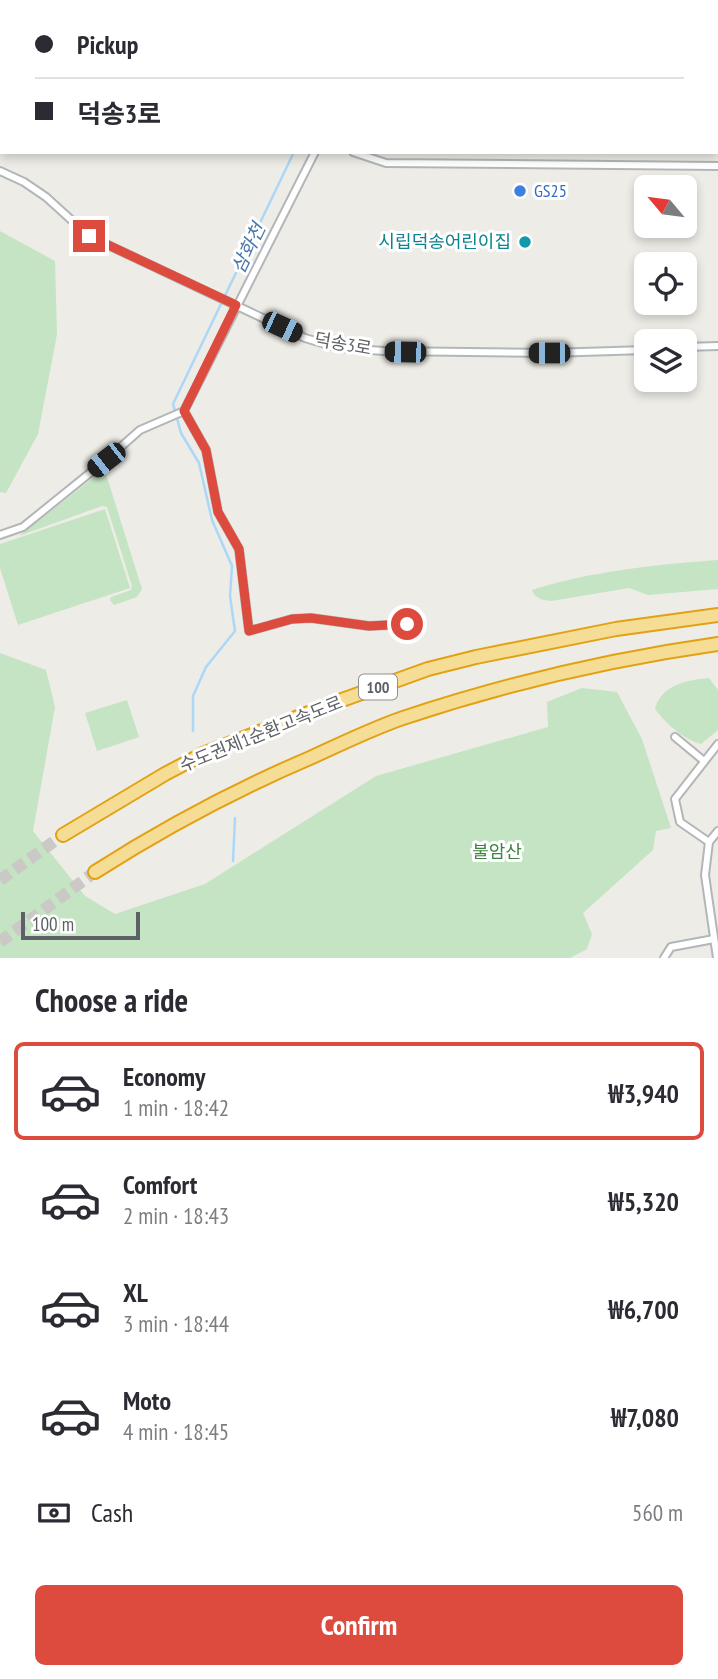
<!DOCTYPE html>
<meta charset="utf-8">
<style>
:root{--surface:#fff;--page:#f7f7f7;--text:#2b2b33;--muted:#7c7c81;--line:#e1e1e2;--accent:#dc4b3e}
body{margin:0;font-family:"PT Sans Narrow","Noto Sans KR",sans-serif;background:var(--page);color:var(--text);height:100vh;display:flex;flex-direction:column;font-size:26px;white-space:nowrap}
*{box-sizing:border-box;margin:0}
p{font-size:23px;color:var(--muted)}
.icon{flex:none;width:38px;height:38px;fill:none;stroke:currentColor;stroke-width:2;stroke-linecap:round;stroke-linejoin:round}
.map{position:relative;height:958px;overflow:hidden}
.details{display:flex;flex-direction:column;background:var(--surface);flex:1}
.details>*{flex:none}
.banner{position:absolute;left:0px;top:0px;width:719px;height:154px;box-shadow:0 4px 10px #0003;display:grid;align-content:center;height:154px;padding:0 35px;background:var(--surface)}
.needle{width:46px;rotate:299deg}
.fabs{position:absolute;left:634px;top:175px;display:grid;gap:14px}
.fabs a{display:grid;place-items:center;width:63px;height:63px;border-radius:10px;background:var(--surface);box-shadow:0 4px 10px #0003;font-size:35px}
.scale{position:absolute;left:21px;bottom:18px;width:119px;box-sizing:border-box;padding-left:7px;border:4px solid #5d6165;border-top:0;font-size:19px;line-height:24px;white-space:nowrap;color:#5d6165;-webkit-text-stroke:5px #fff;paint-order:stroke}
.end{position:absolute;width:32px;height:32px;margin:-16px;border:9px solid #dc4b3e;background:#fff;box-shadow:0 0 0 4px #fff}
.from{border-radius:50%}
.car{position:absolute;width:21px;height:42px;margin:-21px -10px;border-radius:9px;box-shadow:0 0 5px 2px #0007;background:linear-gradient(#222 24%,#8ab4d8 0 40%,#222 0 76%,#8ab4d8 0 86%,#222 0)}
.banner b{display:flex;align-items:center;gap:24px;height:66px;font-size:26px}
.banner b+b{border-top:2px solid var(--line)}
.banner i{width:18px;height:18px;background:var(--text)}
ul{padding:0;list-style:none}
li{display:flex;align-items:center;gap:21px;height:98px;margin:0 14px 10px;padding:0 21px;border:4px solid transparent;border-radius:10px}
li div{flex:1}
li b{display:block;font-size:26px}
li em{font-style:normal;font-weight:700}
li.on{border-color:var(--accent)}
li>.icon{width:63px;height:63px;stroke-width:1.5}
h2{padding:0 35px;font-size:32px;line-height:84px}
.pay{display:flex;align-items:center;gap:18px;height:77px;padding:0 35px;font-size:26px}
.pay p{margin-inline-start:auto}
.action{display:flex;gap:14px;margin-top:auto;padding:14px 35px}
.action a{flex:1;height:80px;border-radius:10px;background:var(--accent);color:#fff;font-size:28px;font-weight:700;line-height:80px;text-align:center}
.map>svg:first-child{display:block}
.green{fill:#c4e4c4}
.lines{fill:none;stroke-linecap:round;stroke-linejoin:round}
.stream{stroke:#abd7f8;stroke-width:2.5}
.motorway-tunnel{stroke:#cac9c6;stroke-width:12;stroke-dasharray:12 6;stroke-linecap:butt}
.minor-casing{stroke:#b3b6b9;stroke-width:10}
.motorway-casing{stroke:#e2a112;stroke-width:16}
.minor{stroke:#fff;stroke-width:6}
.motorway{stroke:#f5dd96;stroke-width:12}
.route{stroke:#dc4b3e;stroke-width:9}
.shop-dot{fill:#3f7fe0;stroke:#fff;stroke-width:2.5}
.culture-dot{fill:#0f9aa8;stroke:#fff;stroke-width:2.5}
.labels{text-anchor:middle;stroke-width:6;stroke-linejoin:round;paint-order:stroke}
.shield{fill:#fff;stroke:#8e9093;stroke-width:2}
.shield-label{font-size:16px;font-weight:bold;fill:#5d6165}
.shop-label{font-size:18px;fill:#366cbe;stroke:#fff;text-anchor:start}
.culture-label{font-size:18px;fill:#0d838f;stroke:#fff;text-anchor:end}
.street-label{font-size:18px;fill:#5d6165;stroke:#fff}
.park-label{font-size:18px;fill:#3d8440;stroke:#fff}
.water-label{font-size:19px;font-style:italic;fill:#4978aa;stroke:#fff}
</style>
<div class="map">
<svg width="718" height="958" viewBox="0 0 718 958">
<rect width="100%" height="100%" fill="#eeece6"/>
<g class="green">
<polygon points="0,231 55,261 57,334 38,434 6,493 0,492"/>
<polygon points="102,471 106,474 142,589 137,597 114,605 110,600 111,597 131,590 132,586 107,507 102,506 19,536"/>
<polygon points="105,509 130,588 18,625 0,568 0,544"/>
<path d="M718,560V589L648,595L629,588L551,601C543,600 535,599 532,590C586,572 661,564 718,560Z"/>
<polygon points="0,653 46,670 55,707 33,831 85,896 115,914 205,884 376,776 548,727 547,702 582,688 617,692 642,739 671,828 656,831 653,850 583,913 592,934 587,949 570,958 0,958"/>
<path d="M709,678L718,690V730L701,744C683,739 666,724 655,709C661,685 687,680 709,678Z"/>
<polygon points="127,700 139,737 97,751 85,713"/>
</g>
<g class="lines">
<g class="stream">
<polyline points="172,0 174,2"/>
<polyline points="632,2 640,0"/>
<polyline points="193,731 193,696 206,667 235,631 230,596 232,566 212,520 199,463 181,433 173,404 294,152"/>
<polyline points="233,861 235,818"/>
</g>
<g class="motorway-tunnel">
<polyline points="0,880 63,835"/>
<polyline points="0,942 95,872"/>
</g>
<defs>
<g id="minor">
<polyline points="225,2 226,0"/>
<polyline points="353,152 386,163 718,166"/>
<polyline points="0,171 24,182 46,197 89,236 305,338 339,348 384,351 549,353 646,350"/>
<polyline points="684,347 718,346"/>
<polyline points="184,411 206,450 218,512 239,549 249,631 292,619 311,618 369,626 407,624"/>
<polyline points="0,535 23,527 106,460 140,430 184,411 315,152"/>
<polyline points="675,737 704,761"/>
<polyline points="709,842 680,822 675,799 718,744"/>
<polyline points="664,958 671,947 714,939"/>
<polyline points="717,958 705,875 709,842 718,831"/>
</g>
<g id="motorway">
<polyline points="63,835 165,774 203,754 342,700 428,669 476,657 616,629 718,615"/>
<path d="M95,872C164,828 235,790 310,758C341,744 371,729 403,718C505,684 612,659 718,644"/>
</g>
</defs>
<use href="#minor" class="minor-casing"/>
<use href="#motorway" class="motorway-casing"/>
<use href="#minor" class="minor"/>
<use href="#motorway" class="motorway"/>
</g>
<g class="lines">
<polyline class="route" points="89,236 236,305 184,411 206,450 218,512 239,549 249,631 292,619 311,618 369,626 407,624"/>
</g>
<circle class="shop-dot" cx="520" cy="191" r="7"/>
<circle class="culture-dot" cx="525" cy="242" r="7"/>
<g class="labels">
<rect class="shield" x="359" y="674.5" width="38" height="25" rx="5"/>
<g class="shield-label">
<text x="378" y="693">100</text>
</g>
<g class="shop-label">
<text x="534" y="197">GS25</text>
</g>
<g class="culture-label">
<text x="511" y="248">시립덕송어린이집</text>
</g>
<g class="street-label">
<text transform="translate(343 344) rotate(10)" y="6">덕송3로</text>
<text transform="translate(261 734) rotate(-22)" y="6">수도권제1순환고속도로</text>
</g>
<g class="park-label">
<text x="497" y="858">불암산</text>
</g>
<g class="water-label">
<text transform="translate(248 248) rotate(-64)" y="7">삼화천</text>
</g>
</g>
</svg>
<div class="fabs">
<a><svg class="needle" viewBox="-14 -14 28 28"><path d="M0-13l5 13h-10z" fill="#e53935"/><path d="M0 13l5-13h-10z" fill="#7c7c81"/></svg></a>
<a><svg class="icon" aria-label="locate" viewBox="0 0 24 24"><circle cx="12" cy="12" r="6"/><path d="M12 2v4M12 18v4M2 12h4M18 12h4"/></svg></a>
<a><svg class="icon" aria-label="layers" viewBox="0 0 24 24"><path d="M12 4l9 5-9 5-9-5zM3 14l9 5 9-5"/></svg></a>
</div>
<div class="scale">100 m</div>
<i class="end from" style="left:407px;top:624px"></i>
<i class="end" style="left:89px;top:236px"></i>
<i class="car" style="left:282px;top:327px;rotate:115deg"></i>
<i class="car" style="left:405px;top:352px;rotate:271deg"></i>
<i class="car" style="left:549px;top:353px;rotate:270deg"></i>
<i class="car" style="left:106px;top:460px;rotate:232deg"></i>
<div class="banner">
<b><i class="from"></i>Pickup</b>
<b><i></i>덕송3로</b>
</div>
</div>
<section class="details">
<h2>Choose a ride</h2>
<ul>
<li class="on"><svg class="icon" aria-label="car" viewBox="0 0 24 24"><path d="M5 17H2v-5l4-1 3-4h7l3 4 3 1v5h-3M9 17h6M6 11h13"/><circle cx="7" cy="17" r="2"/><circle cx="17" cy="17" r="2"/></svg><div><b>Economy</b><p>1 min · 18:42</p></div><em>₩3,940</em></li>
<li><svg class="icon" aria-label="car" viewBox="0 0 24 24"><path d="M5 17H2v-5l4-1 3-4h7l3 4 3 1v5h-3M9 17h6M6 11h13"/><circle cx="7" cy="17" r="2"/><circle cx="17" cy="17" r="2"/></svg><div><b>Comfort</b><p>2 min · 18:43</p></div><em>₩5,320</em></li>
<li><svg class="icon" aria-label="car" viewBox="0 0 24 24"><path d="M5 17H2v-5l4-1 3-4h7l3 4 3 1v5h-3M9 17h6M6 11h13"/><circle cx="7" cy="17" r="2"/><circle cx="17" cy="17" r="2"/></svg><div><b>XL</b><p>3 min · 18:44</p></div><em>₩6,700</em></li>
<li><svg class="icon" aria-label="car" viewBox="0 0 24 24"><path d="M5 17H2v-5l4-1 3-4h7l3 4 3 1v5h-3M9 17h6M6 11h13"/><circle cx="7" cy="17" r="2"/><circle cx="17" cy="17" r="2"/></svg><div><b>Moto</b><p>4 min · 18:45</p></div><em>₩7,080</em></li>
</ul>
<div class="pay"><svg class="icon" aria-label="cash" viewBox="0 0 24 24"><path d="M3 7h18v10H3z"/><circle cx="12" cy="12" r="2"/></svg>Cash<p>560 m</p></div>
<div class="action"><a>Confirm</a></div>
</section>
